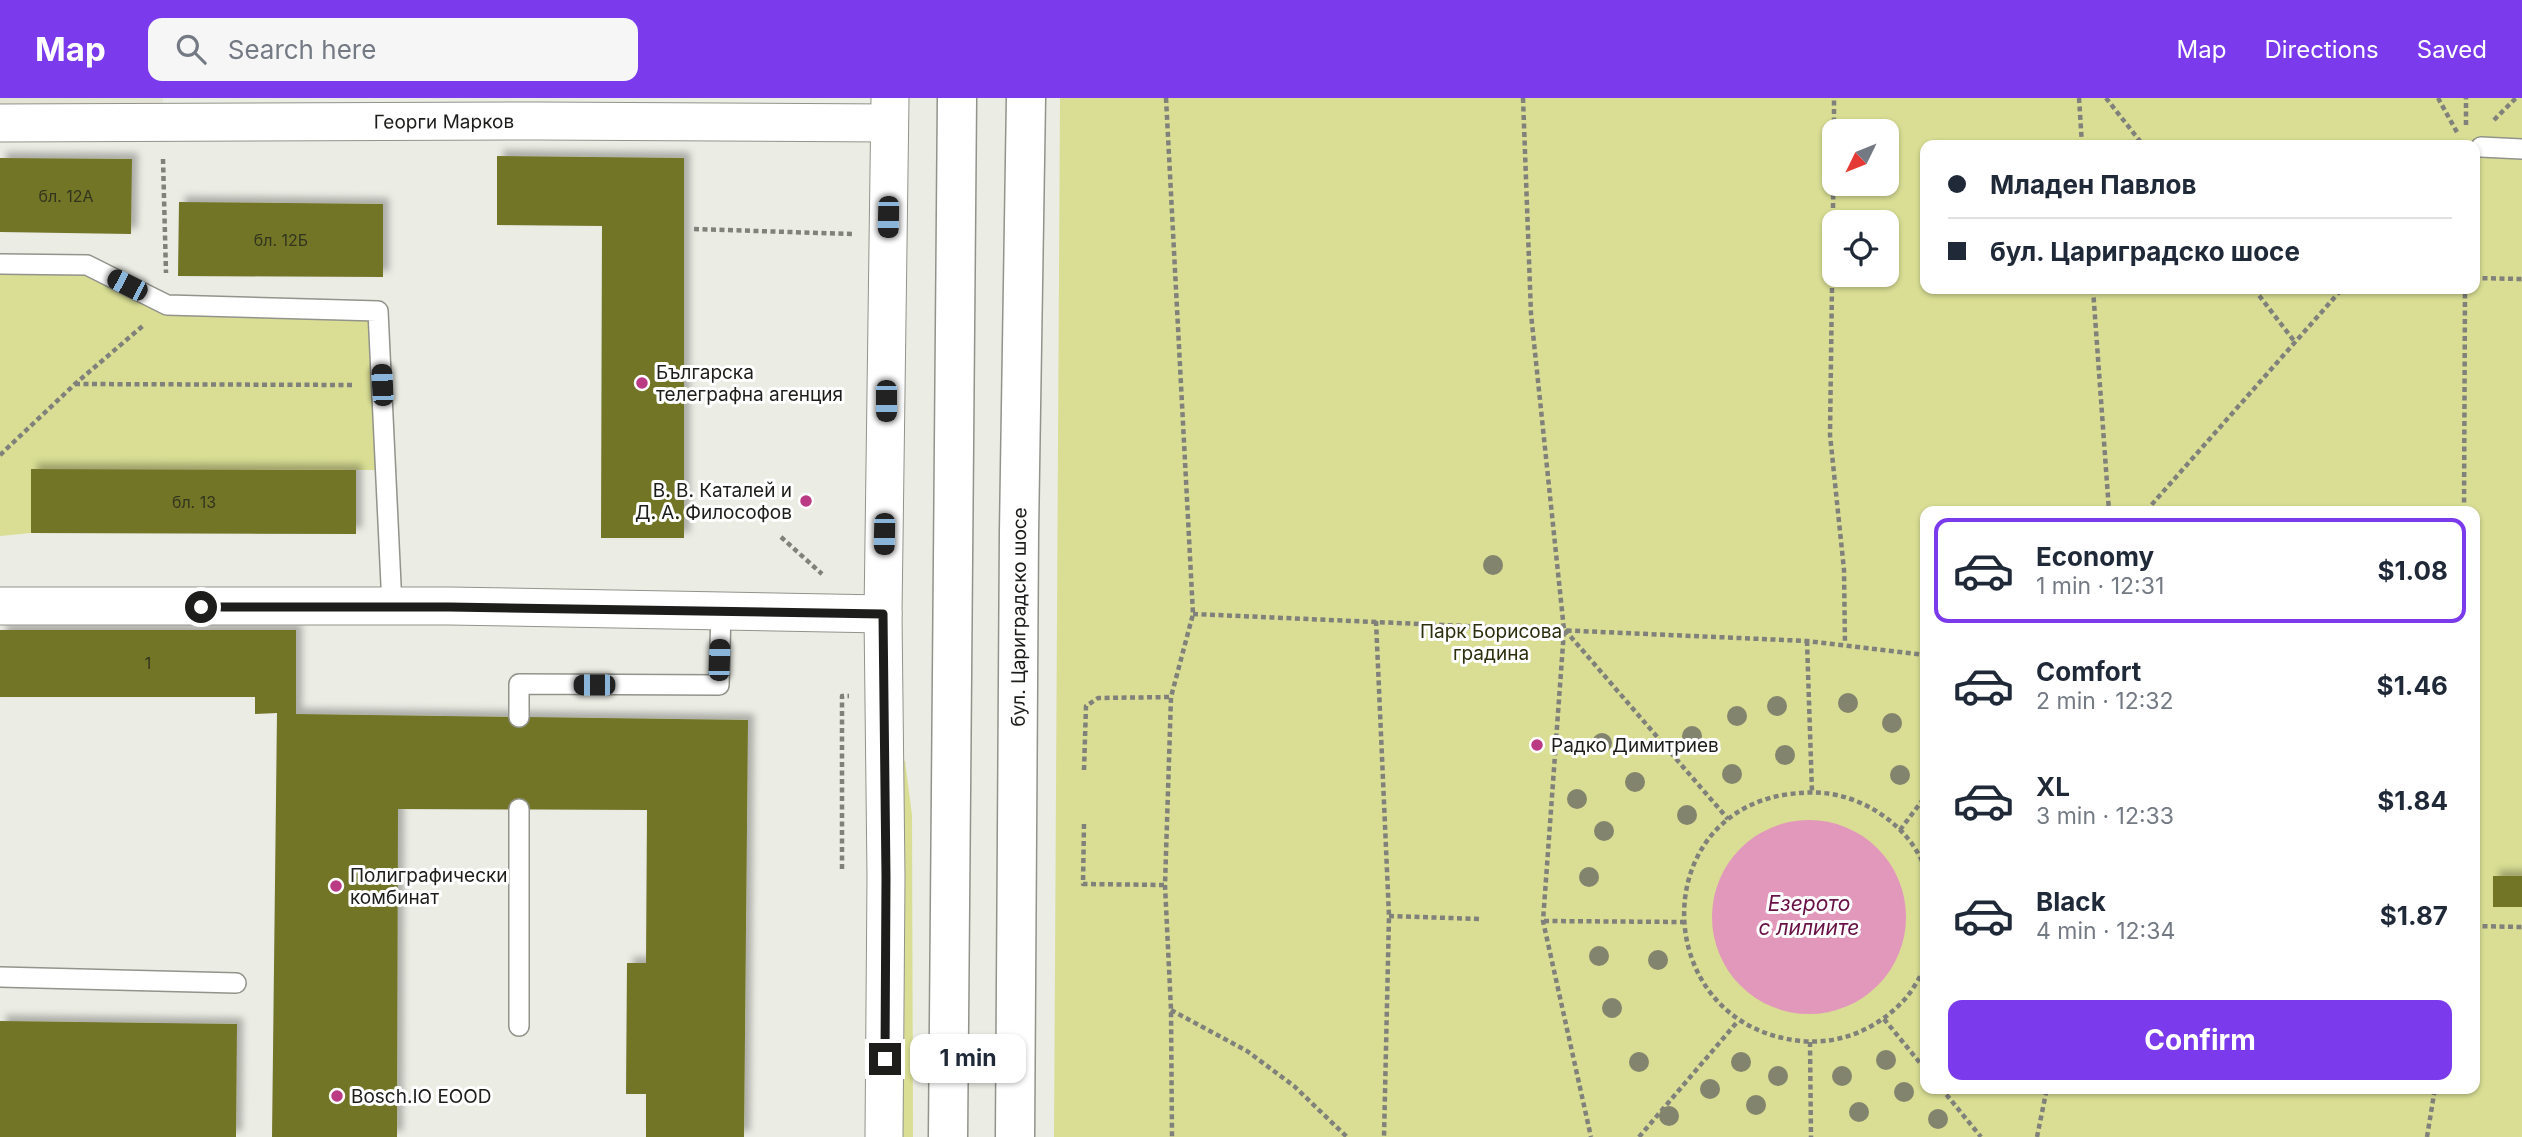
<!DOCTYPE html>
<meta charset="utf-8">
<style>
:root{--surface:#fff;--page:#f6f6f7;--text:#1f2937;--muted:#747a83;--line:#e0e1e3;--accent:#7c3aed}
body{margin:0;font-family:Inter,sans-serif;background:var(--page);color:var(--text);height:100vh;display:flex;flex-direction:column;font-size:26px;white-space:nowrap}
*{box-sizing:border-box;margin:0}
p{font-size:23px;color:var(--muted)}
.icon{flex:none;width:38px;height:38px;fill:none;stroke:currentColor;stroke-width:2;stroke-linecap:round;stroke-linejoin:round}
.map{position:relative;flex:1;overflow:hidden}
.sheet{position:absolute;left:1920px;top:408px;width:560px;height:588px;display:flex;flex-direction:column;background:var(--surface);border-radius:14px;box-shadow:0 2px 5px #0004}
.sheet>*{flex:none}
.hud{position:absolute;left:1920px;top:42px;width:560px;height:154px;border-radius:14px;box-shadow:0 2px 5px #0004;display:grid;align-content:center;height:154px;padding:0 28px;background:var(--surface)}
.needle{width:46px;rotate:227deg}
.tools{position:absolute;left:1822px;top:21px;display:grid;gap:14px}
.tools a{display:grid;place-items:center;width:77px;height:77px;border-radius:14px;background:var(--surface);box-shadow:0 2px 5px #0004;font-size:35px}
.end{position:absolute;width:32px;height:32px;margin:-16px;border:9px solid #1d1e1b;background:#fff;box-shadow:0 0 0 4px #fff}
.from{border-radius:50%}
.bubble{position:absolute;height:49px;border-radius:14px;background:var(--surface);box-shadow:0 2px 5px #0004;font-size:23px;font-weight:700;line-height:49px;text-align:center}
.car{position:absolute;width:21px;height:42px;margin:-21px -10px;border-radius:9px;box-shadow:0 0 5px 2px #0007;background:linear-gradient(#222 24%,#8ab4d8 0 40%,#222 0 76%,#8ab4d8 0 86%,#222 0)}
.hud b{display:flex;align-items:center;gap:24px;height:66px;font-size:26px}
.hud b+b{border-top:2px solid var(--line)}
.hud i{width:18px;height:18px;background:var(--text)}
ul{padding:12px 0 0;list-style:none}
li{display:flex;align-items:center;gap:21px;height:105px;margin:0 14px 10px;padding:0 14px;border:4px solid transparent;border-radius:14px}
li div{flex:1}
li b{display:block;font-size:26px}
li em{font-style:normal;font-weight:700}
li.on{border-color:var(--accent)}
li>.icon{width:63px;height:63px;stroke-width:1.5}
.action{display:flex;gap:14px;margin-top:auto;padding:14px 28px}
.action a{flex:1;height:80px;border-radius:14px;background:var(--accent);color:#fff;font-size:28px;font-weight:700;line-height:80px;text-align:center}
header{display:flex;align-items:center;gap:42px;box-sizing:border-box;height:98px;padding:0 35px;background:var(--accent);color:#fff}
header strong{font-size:33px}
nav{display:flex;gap:38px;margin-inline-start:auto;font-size:24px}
.search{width:490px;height:63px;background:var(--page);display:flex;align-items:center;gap:18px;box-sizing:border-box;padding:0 24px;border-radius:14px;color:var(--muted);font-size:26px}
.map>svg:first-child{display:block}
.built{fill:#e3e4d4}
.green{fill:#d9de94;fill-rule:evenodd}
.water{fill:#e298bb}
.building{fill:#727528;filter:url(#shadow)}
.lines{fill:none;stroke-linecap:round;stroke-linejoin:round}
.lane-casing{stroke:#92938b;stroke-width:22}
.street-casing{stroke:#92938b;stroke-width:39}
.highway-casing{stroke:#92938b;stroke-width:41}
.path{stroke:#80817b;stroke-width:4.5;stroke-dasharray:5 3.5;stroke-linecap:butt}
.lane{stroke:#fff;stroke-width:19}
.street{stroke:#fff;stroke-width:37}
.highway{stroke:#fff;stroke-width:38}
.tree{fill:#82846d}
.route{stroke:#1d1e1b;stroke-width:9}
.poi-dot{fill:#bb3a84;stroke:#fff;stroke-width:2.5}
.labels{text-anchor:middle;stroke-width:6;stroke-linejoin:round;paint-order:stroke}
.number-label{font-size:16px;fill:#32341e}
.street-label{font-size:19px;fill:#1d1e1b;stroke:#fff}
.poi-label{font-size:19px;fill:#1d1e1b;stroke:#fff;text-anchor:start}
.park-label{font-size:19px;fill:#2d2e0c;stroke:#fff}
.water-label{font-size:21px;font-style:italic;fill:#671145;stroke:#fff}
</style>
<header>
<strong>Map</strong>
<div class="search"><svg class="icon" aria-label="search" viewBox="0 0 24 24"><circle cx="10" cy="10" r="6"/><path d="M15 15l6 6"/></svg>Search here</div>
<nav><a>Map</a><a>Directions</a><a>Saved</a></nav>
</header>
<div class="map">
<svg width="2522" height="1039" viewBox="0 0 2522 1039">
<defs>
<filter id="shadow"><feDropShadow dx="6" dy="-6" stdDeviation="3.5" flood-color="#0004"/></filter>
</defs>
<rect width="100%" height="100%" fill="#ebece4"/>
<polygon class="built" points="0,0 163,0 162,25 0,25"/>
<g class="green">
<path d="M1060,0H2522V1039H1054ZM1834,33H1886V86H1834ZM1925,47H2474V191H1925ZM1834,124H1886V177H1834ZM1925,413H2474V990H1925Z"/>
<polygon points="0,166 87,167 167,207 378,213 386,372 32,371 31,435 0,438"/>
<polygon points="900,661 905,663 912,717 913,1039 901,1039"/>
</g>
<circle class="water" cx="1809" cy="819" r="97"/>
<g class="building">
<polygon points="497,58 684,60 684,440 601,440 602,128 497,127"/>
<polygon points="0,60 132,61 131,136 0,134"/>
<polygon points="179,104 383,106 383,179 178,178"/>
<polygon points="31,371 356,372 356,436 31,435"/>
<polygon points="0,532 296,532 296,616 748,622 744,1039 646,1039 646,996 626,996 627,865 646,865 647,712 398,711 397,1039 272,1039 277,615 255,616 255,599 0,599"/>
<rect x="2493" y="778" width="29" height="31"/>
<polygon points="0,923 237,926 236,1039 0,1039"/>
</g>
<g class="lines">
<defs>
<g id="lane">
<polyline points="2481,49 2522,51"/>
<polyline points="0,166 87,167 167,207 378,213 392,508"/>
<polyline points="519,619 519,586 719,587 721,512"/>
<polyline points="0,879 236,885"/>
<polyline points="519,928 519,711"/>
</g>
<g id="street">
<path id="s1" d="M0,25L537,23L889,25"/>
<polyline points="0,508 449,508 883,516"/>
<polyline points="884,1039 886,779 883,516 890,0"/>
</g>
<g id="highway">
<polyline points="948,1039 957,0"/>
<path id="s2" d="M1015,1039L1019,434L1026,0"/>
</g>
</defs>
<use href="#lane" class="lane-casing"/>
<use href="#street" class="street-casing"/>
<use href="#highway" class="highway-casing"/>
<g class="path">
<polyline points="1166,0 1193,516 1171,599 1165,787 1171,912 1172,1039"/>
<polyline points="1523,0 1531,216 1564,532 1543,823 1591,1039"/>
<polyline points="2079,0 2082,47"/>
<polyline points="2106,0 2143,47"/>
<polyline points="2438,0 2458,36"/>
<polyline points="2494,22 2516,0"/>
<polyline points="2466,27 2466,0"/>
<polyline points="1834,33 1834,0"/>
<polyline points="1834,37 1830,337 1844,472 1845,546"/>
<polyline points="163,61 166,175"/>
<polyline points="694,131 852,136"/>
<polyline points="2474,180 2522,181"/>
<polyline points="2093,191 2109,413"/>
<polyline points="2254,191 2295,244"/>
<polyline points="75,286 353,287"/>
<polyline points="0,357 75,286 145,226"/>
<polyline points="2146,413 2342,191"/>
<polyline points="2464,413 2465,191"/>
<polyline points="781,439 822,476"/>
<polyline points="1193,516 1807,543 1925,557"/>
<polyline points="1376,523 1389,818 1384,1039"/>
<polyline points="1565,532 1728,721"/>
<polyline points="1807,543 1812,694"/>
<polyline points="1084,672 1086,608 1098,600 1171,599"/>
<polyline points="1084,726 1083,786 1165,787"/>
<polyline points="1900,732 1925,699"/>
<polyline points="842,771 842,598 849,598"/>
<path d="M1925,771C1915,740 1885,714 1856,703C1831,693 1809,693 1783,697C1644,722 1653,928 1801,943C1841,947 1879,930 1905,901C1913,892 1919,880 1925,870"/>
<polyline points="1389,818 1481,821"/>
<polyline points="1544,823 1683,824"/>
<polyline points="2474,828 2522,829"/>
<polyline points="1171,912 1247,953 1294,988 1347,1039"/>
<polyline points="1884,921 1925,971"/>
<polyline points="1810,944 1811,1039"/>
<polyline points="1941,990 1981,1039"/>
<polyline points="1639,1039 1738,923"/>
<polyline points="2037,1039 2047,990"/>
<polyline points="2427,1039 2435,990"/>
</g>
<use href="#lane" class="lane"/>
<use href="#street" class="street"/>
<use href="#highway" class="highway"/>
</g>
<g class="tree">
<circle cx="1493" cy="467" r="10"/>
<circle cx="1848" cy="605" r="10"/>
<circle cx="1777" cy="608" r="10"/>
<circle cx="1737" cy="618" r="10"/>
<circle cx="1892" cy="625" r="10"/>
<circle cx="1692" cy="638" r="10"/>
<circle cx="1602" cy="645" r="10"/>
<circle cx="1785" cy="657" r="10"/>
<circle cx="1732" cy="676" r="10"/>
<circle cx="1900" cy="677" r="10"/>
<circle cx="1635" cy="684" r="10"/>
<circle cx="1577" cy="701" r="10"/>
<circle cx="1687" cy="717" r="10"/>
<circle cx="1604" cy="733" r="10"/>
<circle cx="1589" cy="779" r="10"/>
<circle cx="1599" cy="858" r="10"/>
<circle cx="1658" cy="862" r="10"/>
<circle cx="1612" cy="910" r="10"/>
<circle cx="1886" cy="962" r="10"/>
<circle cx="1639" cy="964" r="10"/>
<circle cx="1741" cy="964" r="10"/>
<circle cx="1778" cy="978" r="10"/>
<circle cx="1842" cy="978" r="10"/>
<circle cx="1710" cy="991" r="10"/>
<circle cx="1904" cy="994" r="10"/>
<circle cx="1756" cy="1007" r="10"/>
<circle cx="1859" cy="1014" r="10"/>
<circle cx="1669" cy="1018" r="10"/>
<circle cx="1938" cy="1021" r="10"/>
</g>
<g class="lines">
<polyline class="route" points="201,509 449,509 883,516 886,779 885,961"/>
</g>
<g class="poi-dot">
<circle cx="642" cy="285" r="7"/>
<circle cx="806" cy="403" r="7"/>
<circle cx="1537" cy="647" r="7"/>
<circle cx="336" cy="788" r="7"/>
<circle cx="337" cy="998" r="7"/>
</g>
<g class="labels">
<g class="number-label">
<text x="66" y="104">бл. 12А</text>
<text x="281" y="148">бл. 12Б</text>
<text x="194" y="410">бл. 13</text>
<text x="148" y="571">1</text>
</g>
<g class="street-label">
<text dy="7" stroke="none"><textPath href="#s1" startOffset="444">Георги Марков</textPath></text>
<text dy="7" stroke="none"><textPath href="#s2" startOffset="520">бул. Цариградско шосе</textPath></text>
</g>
<g class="poi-label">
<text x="656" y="281">Българска<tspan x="656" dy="22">телеграфна агенция</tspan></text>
<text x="792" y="399" text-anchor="end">В. В. Каталей и<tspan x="792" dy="22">Д. А. Философов</tspan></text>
<text x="1551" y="654">Радко Димитриев</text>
<text x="350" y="784">Полиграфически<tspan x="350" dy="22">комбинат</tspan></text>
<text x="351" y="1005">Bosch.IO EOOD</text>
</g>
<g class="park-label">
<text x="1491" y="540">Парк Борисова<tspan x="1491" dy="22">градина</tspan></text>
</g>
<g class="water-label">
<text x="1809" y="813">Езерото<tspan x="1809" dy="24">с лилиите</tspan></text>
</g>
</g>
</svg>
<div class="tools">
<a><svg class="needle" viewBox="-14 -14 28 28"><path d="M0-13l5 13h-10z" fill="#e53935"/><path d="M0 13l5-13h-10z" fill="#747a83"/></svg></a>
<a><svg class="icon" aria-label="locate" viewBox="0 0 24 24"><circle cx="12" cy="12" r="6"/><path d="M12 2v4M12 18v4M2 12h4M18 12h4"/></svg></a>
</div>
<i class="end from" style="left:201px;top:509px"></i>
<i class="end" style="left:885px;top:961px"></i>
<div class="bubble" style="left:910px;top:936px;width:116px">1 min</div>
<i class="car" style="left:888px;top:119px;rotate:181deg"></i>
<i class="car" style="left:127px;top:187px;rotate:297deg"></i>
<i class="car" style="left:382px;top:287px;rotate:357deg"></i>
<i class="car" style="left:886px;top:303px;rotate:180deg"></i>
<i class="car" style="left:884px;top:436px;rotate:181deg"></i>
<i class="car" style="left:719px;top:562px;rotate:2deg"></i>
<i class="car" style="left:594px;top:587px;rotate:270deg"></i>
<div class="hud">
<b><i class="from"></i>Младен Павлов</b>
<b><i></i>бул. Цариградско шосе</b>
</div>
<section class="sheet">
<ul>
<li class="on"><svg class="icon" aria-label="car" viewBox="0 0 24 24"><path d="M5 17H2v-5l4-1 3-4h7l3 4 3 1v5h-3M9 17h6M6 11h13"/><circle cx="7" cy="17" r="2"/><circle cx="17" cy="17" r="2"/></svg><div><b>Economy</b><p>1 min · 12:31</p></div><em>$1.08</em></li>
<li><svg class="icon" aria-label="car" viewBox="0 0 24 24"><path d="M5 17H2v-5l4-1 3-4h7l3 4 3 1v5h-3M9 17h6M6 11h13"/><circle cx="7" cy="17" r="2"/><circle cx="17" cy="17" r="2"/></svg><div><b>Comfort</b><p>2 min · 12:32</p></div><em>$1.46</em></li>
<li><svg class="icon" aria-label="car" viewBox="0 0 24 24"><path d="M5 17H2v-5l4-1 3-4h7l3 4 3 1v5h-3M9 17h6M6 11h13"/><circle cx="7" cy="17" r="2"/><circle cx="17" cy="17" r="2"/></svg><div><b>XL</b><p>3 min · 12:33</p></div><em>$1.84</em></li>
<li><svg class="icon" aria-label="car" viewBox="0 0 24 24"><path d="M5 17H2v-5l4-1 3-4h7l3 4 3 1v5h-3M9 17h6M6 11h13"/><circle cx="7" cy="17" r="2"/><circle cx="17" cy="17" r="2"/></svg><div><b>Black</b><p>4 min · 12:34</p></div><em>$1.87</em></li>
</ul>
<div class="action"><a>Confirm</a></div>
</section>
</div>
